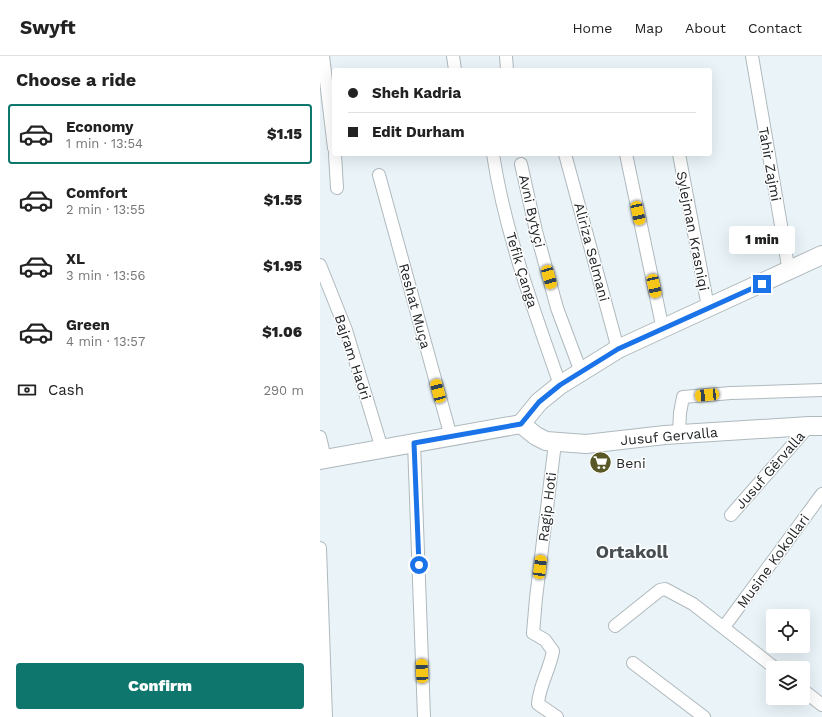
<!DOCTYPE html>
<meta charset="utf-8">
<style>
:root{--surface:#fff;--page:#f2f2f2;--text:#222;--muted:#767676;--line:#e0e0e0;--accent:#0f766e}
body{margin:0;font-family:"Work Sans",sans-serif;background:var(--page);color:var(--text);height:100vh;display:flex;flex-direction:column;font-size:15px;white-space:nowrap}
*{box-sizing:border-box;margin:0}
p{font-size:13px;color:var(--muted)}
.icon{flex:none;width:22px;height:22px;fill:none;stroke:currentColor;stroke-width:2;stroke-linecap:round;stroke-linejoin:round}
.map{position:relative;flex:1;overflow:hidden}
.details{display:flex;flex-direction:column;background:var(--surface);width:320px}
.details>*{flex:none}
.hud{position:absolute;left:12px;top:12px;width:380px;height:88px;border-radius:4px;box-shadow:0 4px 16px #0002;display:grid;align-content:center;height:88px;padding:0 16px;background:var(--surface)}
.buttons{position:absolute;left:446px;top:553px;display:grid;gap:8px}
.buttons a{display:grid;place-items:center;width:44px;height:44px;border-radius:4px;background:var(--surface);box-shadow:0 4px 16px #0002;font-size:20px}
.end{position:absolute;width:18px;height:18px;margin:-9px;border:5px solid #1a73e8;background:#fff;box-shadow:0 0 0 2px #fff}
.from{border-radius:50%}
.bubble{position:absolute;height:28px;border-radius:4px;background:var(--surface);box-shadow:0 4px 16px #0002;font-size:13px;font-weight:800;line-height:28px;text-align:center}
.car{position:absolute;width:12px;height:24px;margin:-12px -6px;border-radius:5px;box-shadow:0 0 3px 1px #0007;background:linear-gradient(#f5c518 24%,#345 0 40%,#f5c518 0 76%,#345 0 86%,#f5c518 0)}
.hud b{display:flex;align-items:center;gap:14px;height:38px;font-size:15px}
.hud b+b{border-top:1px solid var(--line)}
.hud i{width:10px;height:10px;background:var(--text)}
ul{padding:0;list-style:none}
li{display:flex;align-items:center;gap:12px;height:60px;margin:0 8px 6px;padding:0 8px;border:2px solid transparent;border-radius:4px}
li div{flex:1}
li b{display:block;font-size:15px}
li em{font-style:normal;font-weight:800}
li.selected{border-color:var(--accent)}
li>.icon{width:36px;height:36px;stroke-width:1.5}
h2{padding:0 16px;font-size:18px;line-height:48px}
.pay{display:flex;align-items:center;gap:10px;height:44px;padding:0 16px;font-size:15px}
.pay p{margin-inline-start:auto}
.cta{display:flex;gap:8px;margin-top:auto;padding:8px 16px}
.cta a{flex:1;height:46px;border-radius:4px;background:var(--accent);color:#fff;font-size:16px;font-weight:800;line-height:46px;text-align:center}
header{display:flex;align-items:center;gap:24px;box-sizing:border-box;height:56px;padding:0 20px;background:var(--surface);border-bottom:1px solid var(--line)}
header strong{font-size:19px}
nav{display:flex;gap:22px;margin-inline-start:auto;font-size:14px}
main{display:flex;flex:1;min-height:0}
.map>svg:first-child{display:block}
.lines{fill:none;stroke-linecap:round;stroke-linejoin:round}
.street-casing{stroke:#afb9bd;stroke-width:14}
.secondary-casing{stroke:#afb9bd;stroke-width:20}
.street{stroke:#fff;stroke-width:12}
.secondary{stroke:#fff;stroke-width:18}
.route{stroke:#1a73e8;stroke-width:5}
.labels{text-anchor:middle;stroke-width:3;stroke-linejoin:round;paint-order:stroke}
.street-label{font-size:14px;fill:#222527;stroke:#fff}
.poi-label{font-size:14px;fill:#222527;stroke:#fff;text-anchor:start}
.district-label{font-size:18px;font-weight:bold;fill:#474f53;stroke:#fff}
</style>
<header>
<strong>Swyft</strong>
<nav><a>Home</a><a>Map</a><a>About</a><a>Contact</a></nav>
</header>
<main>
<section class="details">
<h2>Choose a ride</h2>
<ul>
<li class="selected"><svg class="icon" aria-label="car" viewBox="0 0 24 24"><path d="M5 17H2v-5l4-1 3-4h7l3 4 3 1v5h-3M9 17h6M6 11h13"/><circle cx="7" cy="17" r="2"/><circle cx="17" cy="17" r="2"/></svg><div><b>Economy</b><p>1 min · 13:54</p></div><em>$1.15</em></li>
<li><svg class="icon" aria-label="car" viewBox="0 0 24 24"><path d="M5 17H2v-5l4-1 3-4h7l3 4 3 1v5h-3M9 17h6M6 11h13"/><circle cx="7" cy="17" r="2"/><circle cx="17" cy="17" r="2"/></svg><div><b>Comfort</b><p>2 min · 13:55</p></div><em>$1.55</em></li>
<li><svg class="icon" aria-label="car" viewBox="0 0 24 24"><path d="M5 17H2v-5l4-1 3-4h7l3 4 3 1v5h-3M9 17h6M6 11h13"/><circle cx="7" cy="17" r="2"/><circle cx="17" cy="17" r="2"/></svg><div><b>XL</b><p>3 min · 13:56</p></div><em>$1.95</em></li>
<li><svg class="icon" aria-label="car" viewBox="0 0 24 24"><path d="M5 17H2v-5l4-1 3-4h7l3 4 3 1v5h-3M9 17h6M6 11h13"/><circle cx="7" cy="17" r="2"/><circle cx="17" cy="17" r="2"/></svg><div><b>Green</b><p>4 min · 13:57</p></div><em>$1.06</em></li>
</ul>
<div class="pay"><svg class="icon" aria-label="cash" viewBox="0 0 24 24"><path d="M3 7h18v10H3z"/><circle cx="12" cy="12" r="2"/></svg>Cash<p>290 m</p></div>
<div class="cta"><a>Confirm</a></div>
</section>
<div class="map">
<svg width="502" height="661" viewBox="0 0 502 661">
<rect width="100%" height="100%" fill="#eaf4f8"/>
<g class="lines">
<defs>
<g id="street">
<polyline points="3,0 14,92"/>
<polyline points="133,0 135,14"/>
<polyline points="186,0 187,14"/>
<polyline points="432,0 469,216"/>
<polyline points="15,98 17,132"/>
<path d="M173,98C185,177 214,254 240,329"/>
<polyline points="245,98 298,293"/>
<polyline points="306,98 343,274"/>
<polyline points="359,98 388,251"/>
<polyline points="201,108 216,175 237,252 261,316"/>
<polyline points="59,119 131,381"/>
<polyline points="0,209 26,274 62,393"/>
<polyline points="359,378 360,357 363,341 411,337 502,334"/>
<polyline points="0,381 5,403"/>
<polyline points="94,387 104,661"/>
<path d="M235,387L216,542L213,577L225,584L233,595C230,613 219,630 218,648L237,661"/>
<polyline points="411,459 489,370"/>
<polyline points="0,492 6,661"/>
<polyline points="295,570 340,534 345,533 373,548 455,612"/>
<polyline points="404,571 502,438"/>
<polyline points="313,607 384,661"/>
<polyline points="483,634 502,649"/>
</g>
<g id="secondary">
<polyline points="201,368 219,346 240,329 298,293 502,199"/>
<polyline points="201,368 216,380 226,385 266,388 345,379 489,370 502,370"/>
<polyline points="0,404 201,368"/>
</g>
</defs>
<use href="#street" class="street-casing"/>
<use href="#secondary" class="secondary-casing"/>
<use href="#street" class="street"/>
<use href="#secondary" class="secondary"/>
</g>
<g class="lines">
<polyline class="route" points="99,509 94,387 201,368 219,346 240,329 298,293 442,228"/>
</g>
<defs>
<symbol id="supermarket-disc" viewBox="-11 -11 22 22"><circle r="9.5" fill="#585926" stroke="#fff"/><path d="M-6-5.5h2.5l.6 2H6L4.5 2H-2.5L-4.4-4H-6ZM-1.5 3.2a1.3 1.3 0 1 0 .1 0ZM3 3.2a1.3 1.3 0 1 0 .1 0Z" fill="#fff"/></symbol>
</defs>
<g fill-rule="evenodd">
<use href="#supermarket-disc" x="268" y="394" width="25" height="25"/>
</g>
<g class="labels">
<g class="street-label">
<text transform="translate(450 108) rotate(80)" y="5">Tahir Zajmi</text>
<text transform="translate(212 155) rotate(77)" y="5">Avni Bytyçi</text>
<text transform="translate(373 175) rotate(79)" y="5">Sylejman Krasniqi</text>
<text transform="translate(272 196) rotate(75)" y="5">Aliriza Selmani</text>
<text transform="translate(202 214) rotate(73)" y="5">Tefik Çanga</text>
<text transform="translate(95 250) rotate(75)" y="5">Reshat Muça</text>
<text transform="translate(33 301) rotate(72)" y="5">Bajram Hadri</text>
<text transform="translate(349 380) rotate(-5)" y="5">Jusuf Gervalla</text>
<text transform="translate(450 414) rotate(-49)" y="5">Jusuf Gërvalla</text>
<text transform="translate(227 451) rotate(-83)" y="5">Ragip Hoti</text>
<text transform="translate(453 505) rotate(-54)" y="5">Musine Kokollari</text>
</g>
<g class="poi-label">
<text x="296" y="412">Beni</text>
</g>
<g class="district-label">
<text x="312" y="502">Ortakoll</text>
</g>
</g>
</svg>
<div class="buttons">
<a><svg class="icon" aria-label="locate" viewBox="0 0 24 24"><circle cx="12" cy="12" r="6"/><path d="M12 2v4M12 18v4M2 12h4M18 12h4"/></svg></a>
<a><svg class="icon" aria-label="layers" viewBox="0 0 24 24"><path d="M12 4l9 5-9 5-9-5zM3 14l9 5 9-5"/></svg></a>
</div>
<i class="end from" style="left:99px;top:509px"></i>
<i class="end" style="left:442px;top:228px"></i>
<div class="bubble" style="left:409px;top:170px;width:66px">1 min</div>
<i class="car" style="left:318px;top:157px;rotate:168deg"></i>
<i class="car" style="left:229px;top:221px;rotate:164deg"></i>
<i class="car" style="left:334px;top:230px;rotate:168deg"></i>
<i class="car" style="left:118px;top:335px;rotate:345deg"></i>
<i class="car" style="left:387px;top:339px;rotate:265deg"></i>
<i class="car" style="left:220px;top:511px;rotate:7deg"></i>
<i class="car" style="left:102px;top:615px;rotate:358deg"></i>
<div class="hud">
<b><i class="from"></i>Sheh Kadria</b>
<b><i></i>Edit Durham</b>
</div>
</div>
</main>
